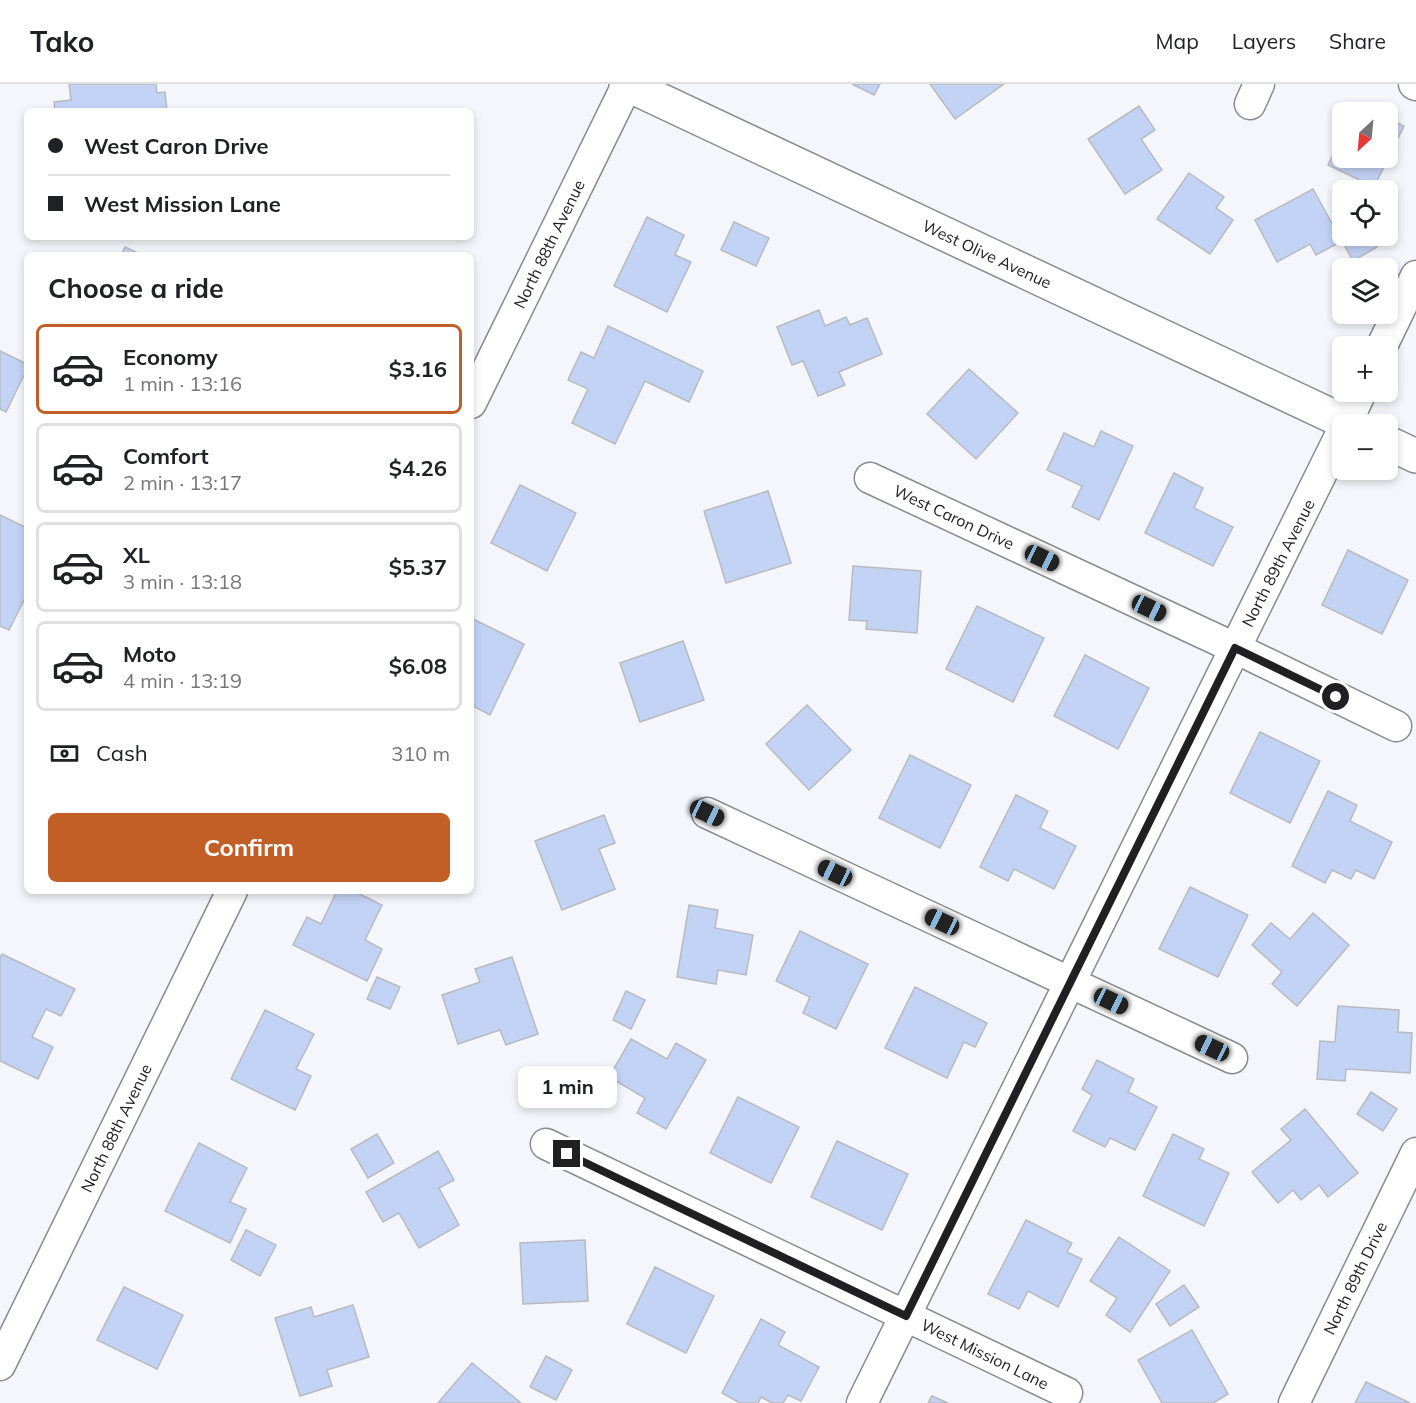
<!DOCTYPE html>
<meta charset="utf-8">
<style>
:root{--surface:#fff;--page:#f6f6f6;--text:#202124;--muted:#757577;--line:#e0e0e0;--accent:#c25f26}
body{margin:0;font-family:Mulish,sans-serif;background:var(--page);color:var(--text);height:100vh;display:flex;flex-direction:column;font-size:22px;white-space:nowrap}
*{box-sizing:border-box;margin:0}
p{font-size:20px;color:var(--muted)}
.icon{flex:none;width:33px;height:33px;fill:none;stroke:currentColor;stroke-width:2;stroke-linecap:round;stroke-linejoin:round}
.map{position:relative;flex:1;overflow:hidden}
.drawer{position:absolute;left:24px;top:168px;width:450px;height:642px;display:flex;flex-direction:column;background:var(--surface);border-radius:9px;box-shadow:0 3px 9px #0003}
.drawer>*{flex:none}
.banner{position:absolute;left:24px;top:24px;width:450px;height:132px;border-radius:9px;box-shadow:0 3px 9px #0003;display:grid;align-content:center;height:132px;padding:0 24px;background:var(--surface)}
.needle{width:39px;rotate:206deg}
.controls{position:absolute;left:1332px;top:18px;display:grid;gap:12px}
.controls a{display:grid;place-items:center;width:66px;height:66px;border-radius:9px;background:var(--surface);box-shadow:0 3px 9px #0003;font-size:30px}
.end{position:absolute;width:27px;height:27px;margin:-14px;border:8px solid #202022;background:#fff;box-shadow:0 0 0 3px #fff}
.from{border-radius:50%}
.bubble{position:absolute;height:42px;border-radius:9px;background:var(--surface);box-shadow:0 3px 9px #0003;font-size:20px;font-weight:700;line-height:42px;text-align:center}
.car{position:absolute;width:18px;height:36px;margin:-18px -9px;border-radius:8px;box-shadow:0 0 4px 2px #0007;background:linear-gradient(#222 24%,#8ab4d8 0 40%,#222 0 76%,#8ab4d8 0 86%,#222 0)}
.banner b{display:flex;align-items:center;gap:21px;height:57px;font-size:22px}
.banner b+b{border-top:2px solid var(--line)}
.banner i{width:15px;height:15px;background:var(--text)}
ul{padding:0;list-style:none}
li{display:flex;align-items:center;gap:18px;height:90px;margin:0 12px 9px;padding:0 12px;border:3px solid var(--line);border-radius:9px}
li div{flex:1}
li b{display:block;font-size:22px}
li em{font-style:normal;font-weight:700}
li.active{border-color:var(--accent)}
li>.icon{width:54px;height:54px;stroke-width:1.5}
h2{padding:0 24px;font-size:27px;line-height:72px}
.pay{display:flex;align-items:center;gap:15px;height:66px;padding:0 24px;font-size:22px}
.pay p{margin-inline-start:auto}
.action{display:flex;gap:12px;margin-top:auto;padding:12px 24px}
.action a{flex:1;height:69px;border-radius:9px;background:var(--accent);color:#fff;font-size:24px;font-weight:700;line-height:69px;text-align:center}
header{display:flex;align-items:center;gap:36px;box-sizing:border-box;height:84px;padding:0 30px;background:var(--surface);border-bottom:2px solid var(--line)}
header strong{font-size:28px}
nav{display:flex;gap:33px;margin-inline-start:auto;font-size:21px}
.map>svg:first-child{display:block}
.building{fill:#c3d3f6;stroke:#b8babe;stroke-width:1.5}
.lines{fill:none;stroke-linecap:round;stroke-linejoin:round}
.minor-casing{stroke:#898a8f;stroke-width:33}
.major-casing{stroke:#898a8f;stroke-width:36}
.minor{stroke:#fff;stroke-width:30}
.major{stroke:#fff;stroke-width:33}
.route{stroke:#202022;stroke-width:8}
.labels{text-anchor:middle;stroke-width:4.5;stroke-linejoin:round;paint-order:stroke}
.street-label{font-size:16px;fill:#202022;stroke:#fff}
</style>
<header>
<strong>Tako</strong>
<nav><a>Map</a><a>Layers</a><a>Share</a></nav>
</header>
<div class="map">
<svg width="1416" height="1319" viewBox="0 0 1416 1319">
<rect width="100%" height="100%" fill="#f4f6fb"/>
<g class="building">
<polygon points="69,0 156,0 157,9 165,8 167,27 55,27 54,18 71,16"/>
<polygon points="852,0 880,0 874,11"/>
<polygon points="930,0 1004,0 955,35"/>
<polygon points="1358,20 1377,28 1354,28"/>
<polygon points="1139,22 1155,46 1141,55 1162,86 1125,110 1088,55"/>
<polygon points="1388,34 1404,42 1374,103 1328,81 1342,52 1342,74 1388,74"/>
<polygon points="1189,89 1224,113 1216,124 1233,136 1210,170 1157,135"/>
<polygon points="1313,105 1334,143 1342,138 1342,152 1371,152 1377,163 1353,177 1342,157 1316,171 1310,160 1277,178 1255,136"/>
<polygon points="647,133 684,151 675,171 691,178 667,228 614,202"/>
<polygon points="734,138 769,154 756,182 721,166"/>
<polygon points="125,163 142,171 121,171"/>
<polygon points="819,226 825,242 846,233 850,241 867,234 882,270 839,288 845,301 818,312 803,277 792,281 777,243"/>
<polygon points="608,242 703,287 689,318 645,297 615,360 572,339 588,305 568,296 581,268 594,274"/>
<polygon points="0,267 27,280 27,285 6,328 0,325"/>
<polygon points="969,285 1018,329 976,375 927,330"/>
<polygon points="1101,347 1133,362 1099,436 1072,423 1082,402 1047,386 1064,349 1094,363"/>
<polygon points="1174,389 1203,404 1194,424 1233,443 1213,482 1145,449"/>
<polygon points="520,401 576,429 547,487 491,459"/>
<polygon points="768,407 791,479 726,499 704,427"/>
<polygon points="0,431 27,444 27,510 9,546 0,542"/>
<polygon points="1348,466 1408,496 1382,550 1322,521"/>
<polygon points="853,482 921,487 917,549 866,545 867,537 849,536"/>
<polygon points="977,522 1044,554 1013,618 946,585"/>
<polygon points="471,534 524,560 490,631 471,621"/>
<polygon points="683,557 704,616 640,638 620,579"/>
<polygon points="1085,571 1149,604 1118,665 1054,632"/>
<polygon points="807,621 851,666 809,706 766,660"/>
<polygon points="1260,648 1320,677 1290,739 1230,709"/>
<polygon points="910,671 971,701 940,764 879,734"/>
<polygon points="1328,707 1357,721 1350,737 1392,758 1374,795 1356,786 1351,795 1332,786 1325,799 1292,782"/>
<polygon points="1016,711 1048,727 1040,744 1076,762 1054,805 1014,785 1008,797 980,783"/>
<polygon points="604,731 615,759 599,765 615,805 562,826 535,757"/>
<polygon points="1190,803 1248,831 1218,893 1159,865"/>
<polygon points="337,807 354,807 382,821 365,856 382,865 367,897 293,861 307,833 321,840"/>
<polygon points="689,821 718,826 715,844 753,851 746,891 718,886 716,900 677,893"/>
<polygon points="1313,829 1349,861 1297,922 1272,900 1282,888 1252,861 1271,839 1290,855"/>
<polygon points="800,847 868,880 836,945 803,929 810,913 776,897"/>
<polygon points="2,870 75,905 61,932 46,925 32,953 53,963 38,995 0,977 0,874"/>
<polygon points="512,873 538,950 506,961 500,946 458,960 442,911 480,898 475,885"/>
<polygon points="377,893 400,903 390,925 367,915"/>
<polygon points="915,903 987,939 975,963 964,958 947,994 885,964"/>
<polygon points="626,907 645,916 631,945 613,936"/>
<polygon points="1338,922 1399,926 1398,948 1412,949 1410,989 1346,985 1345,997 1317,995 1320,957 1335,958"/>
<polygon points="265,926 314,950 296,985 311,992 295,1026 231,995"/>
<polygon points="631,955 667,975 676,959 706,976 666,1045 637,1029 645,1014 609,993"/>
<polygon points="1097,976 1134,995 1128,1008 1157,1023 1135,1066 1110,1054 1105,1063 1073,1047 1092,1011 1082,1005"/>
<polygon points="1371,1008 1397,1025 1383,1047 1357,1030"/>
<polygon points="738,1013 799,1043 771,1099 710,1069"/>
<polygon points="1305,1025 1358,1089 1328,1113 1319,1101 1301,1116 1293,1106 1278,1119 1252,1088 1291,1056 1281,1045"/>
<polygon points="377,1050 394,1079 368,1094 351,1065"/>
<polygon points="1173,1050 1204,1065 1199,1075 1229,1089 1204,1142 1143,1112"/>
<polygon points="837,1057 908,1090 882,1146 811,1113"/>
<polygon points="199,1059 247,1084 230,1118 246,1125 230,1159 165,1127"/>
<polygon points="438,1067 454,1096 439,1104 459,1141 419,1164 399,1129 383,1138 366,1108"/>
<polygon points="1026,1136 1072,1159 1067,1168 1082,1175 1058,1223 1028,1207 1019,1225 988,1210"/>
<polygon points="246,1146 276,1161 260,1192 231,1176"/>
<polygon points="1119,1153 1170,1187 1130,1248 1106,1231 1117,1214 1090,1197"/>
<polygon points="585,1156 588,1217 523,1220 520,1159"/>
<polygon points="655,1183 714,1212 686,1269 627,1240"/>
<polygon points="1184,1201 1199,1223 1170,1242 1156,1220"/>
<polygon points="124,1203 183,1231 157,1285 97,1256"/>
<polygon points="353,1221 369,1273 327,1286 332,1302 300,1312 275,1234 311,1223 314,1233"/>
<polygon points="761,1235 785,1248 778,1261 819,1283 801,1317 788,1311 783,1319 772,1319 761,1313 758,1319 740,1319 722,1309"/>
<polygon points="1192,1246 1228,1310 1213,1319 1162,1319 1138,1276"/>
<polygon points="546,1272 572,1286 556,1316 530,1303"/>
<polygon points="472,1279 521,1319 438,1319"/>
<polygon points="1366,1298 1410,1319 1355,1319"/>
<polygon points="932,1312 948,1319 928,1319"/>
</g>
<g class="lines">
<defs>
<g id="minor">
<polyline points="1414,0 1416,1"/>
<polyline points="1250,20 1259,0"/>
<polyline points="1382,262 1416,192"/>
<polyline points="471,319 627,1"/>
<polyline points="1346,340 1361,308"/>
<polyline points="870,394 1235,564 1396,642"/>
<polyline points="707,729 1232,974"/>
<polyline points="546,1060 1067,1309"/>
<polyline points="0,1281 232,807"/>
<polyline points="862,1319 1342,348"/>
<polyline points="1294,1319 1416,1069"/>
</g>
<g id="major">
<polyline points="626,0 1349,340"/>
<polyline points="1388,359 1416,372"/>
</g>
</defs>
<use href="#minor" class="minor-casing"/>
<use href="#major" class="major-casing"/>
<use href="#minor" class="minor"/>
<use href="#major" class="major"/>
</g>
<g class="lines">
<polyline class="route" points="567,1070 906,1232 1235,564 1336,613"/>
</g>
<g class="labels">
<g class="street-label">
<text transform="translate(549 160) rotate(-64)" y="6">North 88th Avenue</text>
<text transform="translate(987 170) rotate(25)" y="6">West Olive Avenue</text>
<text transform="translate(954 433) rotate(25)" y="6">West Caron Drive</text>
<text transform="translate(1278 479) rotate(-63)" y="6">North 89th Avenue</text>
<text transform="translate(116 1044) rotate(-64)" y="6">North 88th Avenue</text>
<text transform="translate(1355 1194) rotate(-64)" y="6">North 89th Drive</text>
<text transform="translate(985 1270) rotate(26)" y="6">West Mission Lane</text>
</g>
</g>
</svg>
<div class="controls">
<a><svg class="needle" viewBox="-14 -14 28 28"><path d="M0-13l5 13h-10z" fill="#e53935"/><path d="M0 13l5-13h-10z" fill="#757577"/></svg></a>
<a><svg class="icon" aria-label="locate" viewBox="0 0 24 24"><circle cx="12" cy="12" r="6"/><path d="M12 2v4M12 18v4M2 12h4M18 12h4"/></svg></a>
<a><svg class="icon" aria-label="layers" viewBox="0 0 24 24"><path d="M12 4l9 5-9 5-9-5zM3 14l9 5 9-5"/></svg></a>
<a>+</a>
<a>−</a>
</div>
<i class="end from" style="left:1336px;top:613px"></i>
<i class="end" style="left:567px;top:1070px"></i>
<div class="bubble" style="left:518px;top:982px;width:99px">1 min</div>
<i class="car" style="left:1042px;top:474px;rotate:115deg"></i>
<i class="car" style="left:1149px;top:524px;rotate:115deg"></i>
<i class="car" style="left:707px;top:729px;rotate:115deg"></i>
<i class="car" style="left:835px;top:789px;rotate:295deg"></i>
<i class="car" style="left:942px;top:838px;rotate:295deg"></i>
<i class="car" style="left:1111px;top:917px;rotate:115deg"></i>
<i class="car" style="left:1212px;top:964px;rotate:295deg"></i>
<div class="banner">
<b><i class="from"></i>West Caron Drive</b>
<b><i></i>West Mission Lane</b>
</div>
<section class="drawer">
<h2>Choose a ride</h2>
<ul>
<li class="active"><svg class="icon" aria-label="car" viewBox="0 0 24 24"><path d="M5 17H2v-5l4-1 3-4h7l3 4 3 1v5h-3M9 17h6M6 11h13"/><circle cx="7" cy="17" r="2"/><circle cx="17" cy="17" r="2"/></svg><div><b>Economy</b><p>1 min · 13:16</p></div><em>$3.16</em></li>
<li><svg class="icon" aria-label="car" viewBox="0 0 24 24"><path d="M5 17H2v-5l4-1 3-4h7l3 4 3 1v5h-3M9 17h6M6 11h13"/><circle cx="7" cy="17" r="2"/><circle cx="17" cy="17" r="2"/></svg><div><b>Comfort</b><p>2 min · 13:17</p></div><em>$4.26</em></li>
<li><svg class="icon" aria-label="car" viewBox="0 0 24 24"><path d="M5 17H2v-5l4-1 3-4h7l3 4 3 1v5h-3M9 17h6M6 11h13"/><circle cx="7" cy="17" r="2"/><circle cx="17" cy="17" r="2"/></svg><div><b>XL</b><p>3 min · 13:18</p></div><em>$5.37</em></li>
<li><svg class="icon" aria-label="car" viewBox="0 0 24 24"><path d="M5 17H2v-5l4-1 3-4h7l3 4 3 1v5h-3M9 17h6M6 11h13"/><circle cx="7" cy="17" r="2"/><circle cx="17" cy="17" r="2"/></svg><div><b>Moto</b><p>4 min · 13:19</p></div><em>$6.08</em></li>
</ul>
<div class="pay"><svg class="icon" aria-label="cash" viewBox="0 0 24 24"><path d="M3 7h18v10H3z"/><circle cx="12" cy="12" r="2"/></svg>Cash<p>310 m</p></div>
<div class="action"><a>Confirm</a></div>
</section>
</div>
